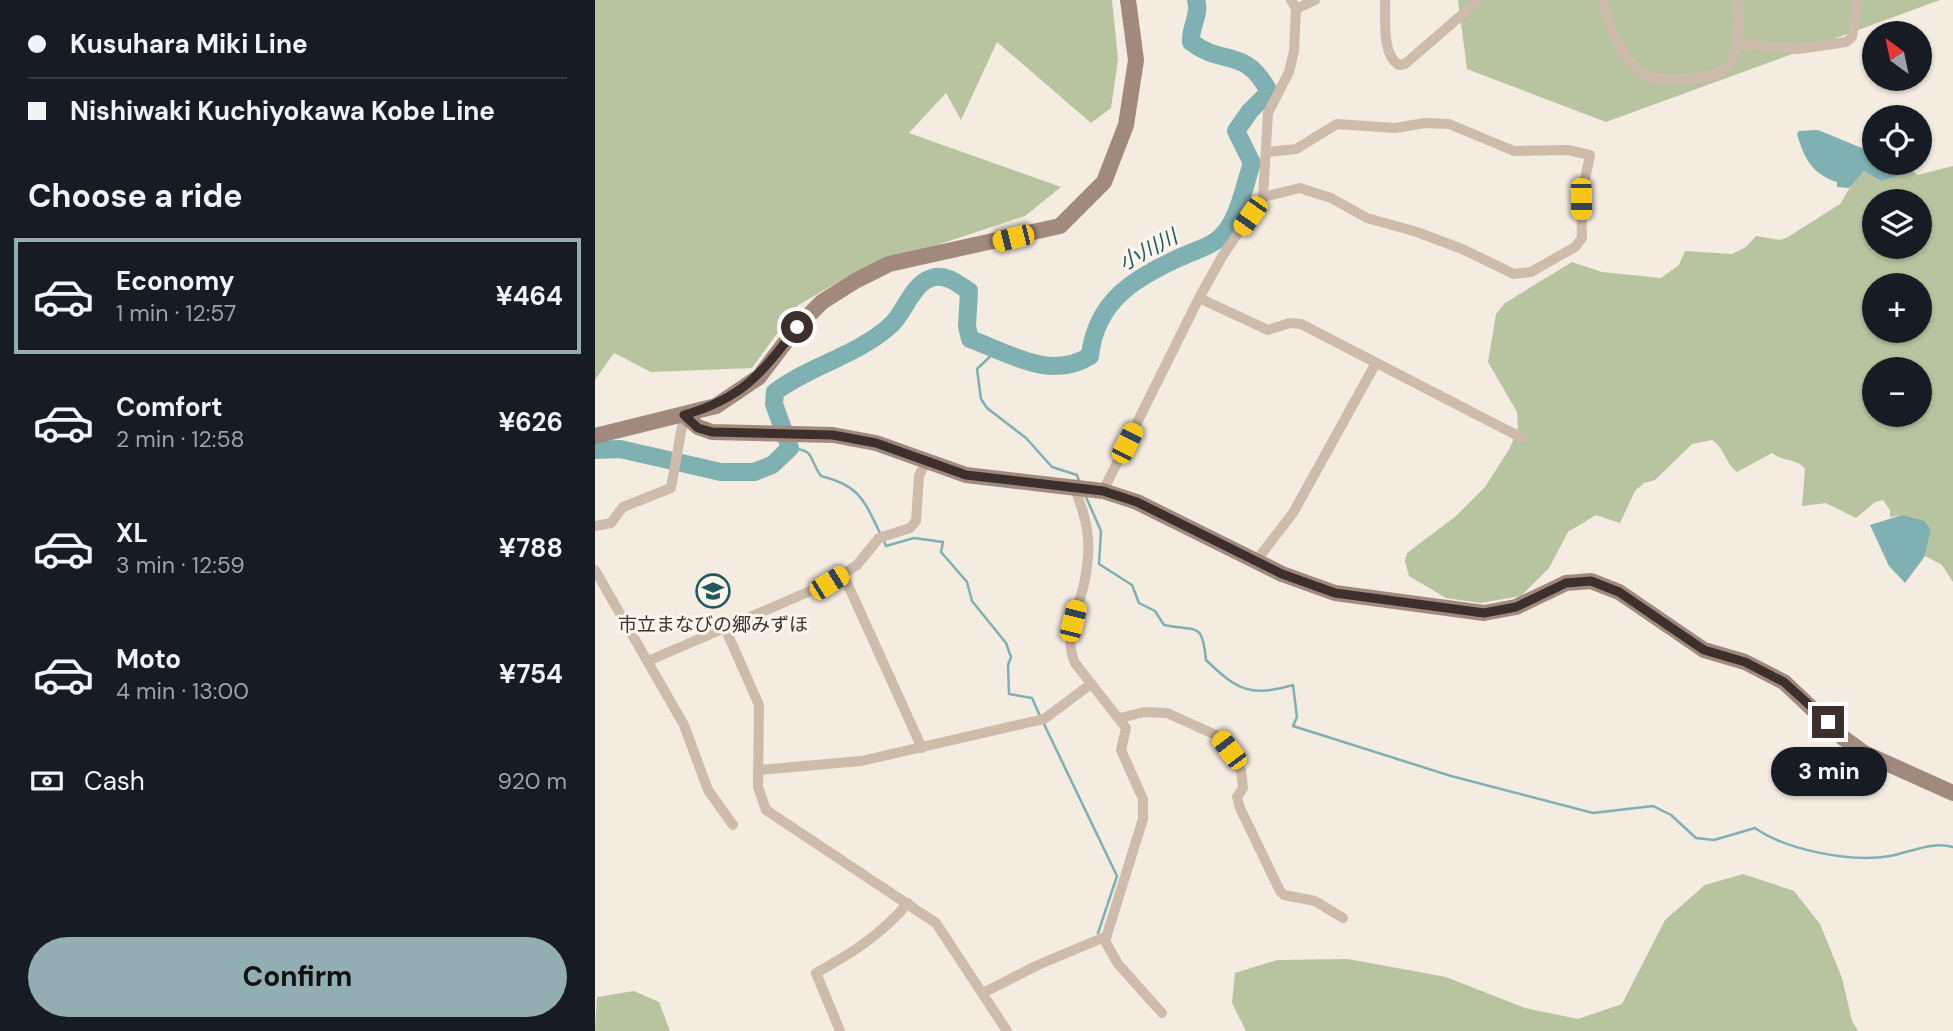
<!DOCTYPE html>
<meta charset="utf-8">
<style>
:root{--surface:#171b24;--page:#242831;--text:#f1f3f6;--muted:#9ea1a6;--line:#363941;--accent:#92aeb2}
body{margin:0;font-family:"DM Sans","Noto Sans JP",sans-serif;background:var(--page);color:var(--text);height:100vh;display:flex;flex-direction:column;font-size:26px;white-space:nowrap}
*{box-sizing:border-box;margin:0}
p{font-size:23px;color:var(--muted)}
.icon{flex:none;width:38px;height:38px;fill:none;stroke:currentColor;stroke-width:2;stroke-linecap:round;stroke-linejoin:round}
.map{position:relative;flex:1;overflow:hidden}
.details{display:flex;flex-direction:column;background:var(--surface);width:595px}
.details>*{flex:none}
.guide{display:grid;align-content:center;height:154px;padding:0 28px;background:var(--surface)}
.needle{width:46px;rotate:327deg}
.tools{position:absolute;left:1267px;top:21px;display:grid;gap:14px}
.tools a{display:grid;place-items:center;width:70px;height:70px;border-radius:50%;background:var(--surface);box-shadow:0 2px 5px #0004;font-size:35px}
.end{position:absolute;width:32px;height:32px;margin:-16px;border:9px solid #3b302b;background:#fff;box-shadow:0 0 0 4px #fff}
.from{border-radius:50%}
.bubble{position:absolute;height:49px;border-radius:24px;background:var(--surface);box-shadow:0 2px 5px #0004;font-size:23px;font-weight:700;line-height:49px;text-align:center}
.car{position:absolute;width:21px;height:42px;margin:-21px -10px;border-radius:9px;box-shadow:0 0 5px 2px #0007;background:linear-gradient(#f5c518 24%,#345 0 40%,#f5c518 0 76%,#345 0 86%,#f5c518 0)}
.guide b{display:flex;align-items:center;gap:24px;height:66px;font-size:26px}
.guide b+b{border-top:2px solid var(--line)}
.guide i{width:18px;height:18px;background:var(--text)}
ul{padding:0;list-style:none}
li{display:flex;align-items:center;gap:21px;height:116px;margin:0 14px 10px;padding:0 14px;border:4px solid transparent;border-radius:0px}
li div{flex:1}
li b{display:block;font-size:26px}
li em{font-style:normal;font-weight:700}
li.selected{border-color:var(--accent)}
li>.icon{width:63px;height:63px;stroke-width:1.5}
h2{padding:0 28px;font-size:32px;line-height:84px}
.pay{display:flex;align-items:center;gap:18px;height:77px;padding:0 28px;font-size:26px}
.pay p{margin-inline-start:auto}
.primary-button{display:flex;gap:14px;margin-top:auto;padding:14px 28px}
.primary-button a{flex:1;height:80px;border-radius:42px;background:var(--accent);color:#111;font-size:28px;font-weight:700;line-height:80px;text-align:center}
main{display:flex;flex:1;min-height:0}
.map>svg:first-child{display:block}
.green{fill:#b8c4a0;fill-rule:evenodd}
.water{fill:#7fb0b2}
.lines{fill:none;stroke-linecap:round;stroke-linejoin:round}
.stream{stroke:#7fb0b2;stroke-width:2.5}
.river{stroke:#7fb0b2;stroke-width:18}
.minor{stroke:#cdbbac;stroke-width:10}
.secondary{stroke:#a18a7d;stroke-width:16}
.route{stroke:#3b302b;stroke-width:9}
.labels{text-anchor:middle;stroke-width:6;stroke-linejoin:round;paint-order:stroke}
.poi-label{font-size:19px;fill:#3b302b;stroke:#fbf5ee}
.water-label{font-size:21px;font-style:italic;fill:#1f5a5e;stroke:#fbf5ee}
</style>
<main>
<section class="details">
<div class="guide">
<b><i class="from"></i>Kusuhara Miki Line</b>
<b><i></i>Nishiwaki Kuchiyokawa Kobe Line</b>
</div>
<h2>Choose a ride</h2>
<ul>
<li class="selected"><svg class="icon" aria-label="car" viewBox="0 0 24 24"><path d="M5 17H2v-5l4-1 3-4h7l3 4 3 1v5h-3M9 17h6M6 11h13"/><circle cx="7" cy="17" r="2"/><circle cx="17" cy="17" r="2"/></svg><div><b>Economy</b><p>1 min · 12:57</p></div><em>¥464</em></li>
<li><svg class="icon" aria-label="car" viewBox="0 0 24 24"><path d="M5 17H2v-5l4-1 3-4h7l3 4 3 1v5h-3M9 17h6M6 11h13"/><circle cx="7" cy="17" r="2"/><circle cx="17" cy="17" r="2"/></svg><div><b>Comfort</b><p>2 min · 12:58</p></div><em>¥626</em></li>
<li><svg class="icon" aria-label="car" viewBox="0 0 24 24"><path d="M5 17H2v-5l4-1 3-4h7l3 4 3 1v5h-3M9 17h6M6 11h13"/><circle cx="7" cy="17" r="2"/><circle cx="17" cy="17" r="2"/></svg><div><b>XL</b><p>3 min · 12:59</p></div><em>¥788</em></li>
<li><svg class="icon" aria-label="car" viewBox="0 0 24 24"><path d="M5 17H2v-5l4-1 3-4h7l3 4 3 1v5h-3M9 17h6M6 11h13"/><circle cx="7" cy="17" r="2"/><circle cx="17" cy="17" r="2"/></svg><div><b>Moto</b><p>4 min · 13:00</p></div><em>¥754</em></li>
</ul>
<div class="pay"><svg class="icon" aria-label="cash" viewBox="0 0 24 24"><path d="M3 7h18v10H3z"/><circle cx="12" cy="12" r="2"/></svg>Cash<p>920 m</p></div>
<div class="primary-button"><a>Confirm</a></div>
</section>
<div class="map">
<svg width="1358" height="1031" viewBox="0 0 1358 1031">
<rect width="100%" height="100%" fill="#f4ebe1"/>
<g class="green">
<polygon points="0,0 517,0 523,59 516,108 496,123 402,42 366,120 351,93 314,133 466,187 430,216 260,272 202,306 157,368 56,372 19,353 0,380"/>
<polygon points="863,0 1345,0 1011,122 872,69"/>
<path d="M1358,166V582L1347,565L1330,556L1336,530L1307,515L1295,517V510L1288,500L1280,502L1261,518L1231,503L1207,506L1210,469C1202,458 1187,462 1177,453L1142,472C1130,463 1129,447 1117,440L1097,444L1060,480L1049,483L1040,491L1025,523L1001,515L973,532L954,568L926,596L885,603L851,598L814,576L810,561L812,553L861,516L890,487L915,448L923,428L922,412L893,362L901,314L910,303L977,262L1007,272L1066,278L1084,265L1090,251L1137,254L1151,247L1161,236L1185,240L1193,237L1245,204L1260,179L1269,171L1286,181L1318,171L1322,175ZM1279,201H1325V247H1279ZM1279,285H1325V331H1279ZM1279,369H1325V415H1279Z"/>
<polygon points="1148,874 1199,891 1225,924 1247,978 1257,1021 1263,1031 651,1031 637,1003 640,973 682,960 753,959 851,977 930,1008 983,1019 1027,1004 1070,920 1110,885"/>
<polygon points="39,991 64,1002 75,1031 0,1031 2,997"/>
</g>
<g class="water">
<path d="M1223,130L1279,153V163H1314L1318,171L1286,181L1269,171L1254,188L1242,187V182C1217,174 1209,158 1202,134L1204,131Z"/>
<polygon points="1307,515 1329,521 1336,530 1330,556 1310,583 1294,566 1275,525"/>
</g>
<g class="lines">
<g class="stream">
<polyline points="403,349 382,369 386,399 392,408 431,438 457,467 482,475 484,481"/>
<path d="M195,448C222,450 213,459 226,476C266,486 269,501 286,535"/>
<path d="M491,497L506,531L504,564L537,585L544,603L560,611L569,625C603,632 607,621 611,660C643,691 656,697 698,685L702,717L698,726L856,776L998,813L1058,806L1076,815L1101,838L1119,840L1160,828C1191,850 1257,863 1295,856C1316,852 1337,841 1358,847"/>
<polyline points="289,541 291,546 319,538 348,542 346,552 372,582 377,601 411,643 416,657 413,665 414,694 437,698 445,716"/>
<polyline points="448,722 522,876 503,933"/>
</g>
<path class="river" d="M0,450L25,449L126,472H159L177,465L195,448L179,404L180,392C216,365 264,355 297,324C311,310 318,281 340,277C353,275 364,285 374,291L372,326L375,339C414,353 455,381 495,356C501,300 541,277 588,256C599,251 613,247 622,240C643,225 649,186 657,163L641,131L655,111L674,92C650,46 629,67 596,42C595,26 606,14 601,0"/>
<g class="minor">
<path d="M790,0C791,19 786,54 804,65L810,64L884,0"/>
<path d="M1007,0C1014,25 1026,60 1049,74C1061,81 1074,79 1086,79C1125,76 1140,75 1143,32C1144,21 1145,11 1142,0"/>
<polyline points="701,9 720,0"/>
<polyline points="1142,44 1204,49 1251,42 1257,37 1263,0"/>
<polyline points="668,197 705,188 736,198 772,218 822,232 867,249 919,274 936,272 980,247 987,238 986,199 995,155 973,150 919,151 854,124 830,123 800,128 742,124 701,149 672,152"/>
<polyline points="604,298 673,330 695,323 706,324 927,438"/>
<path d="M480,489C493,523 497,542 490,579C485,609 467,633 480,663L531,728L526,750L548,799V819L510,941L523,964L567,1013"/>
<polyline points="508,491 604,298 628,255 668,197 673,113 694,72 699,51 701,9 696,0"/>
<polyline points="0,526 16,523 28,507 76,488 89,415"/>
<polyline points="661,561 698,513 781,363"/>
<polyline points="0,570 89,725 113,790 138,825"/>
<polyline points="248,574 327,748"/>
<polyline points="130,628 164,705 163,787 171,810 341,923 412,1031"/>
<polyline points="53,661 234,583 262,565 284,538 315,528 321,521 324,476 331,461"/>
<polyline points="525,718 549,712 572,713 623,736 646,771 648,788 642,797 645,808 685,891 689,895 720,901 748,918"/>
<polyline points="164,770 266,761 449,719 496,684"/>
<polyline points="388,993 443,965 512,936"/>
<path d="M245,1031L221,973C257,953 286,935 313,903"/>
</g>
<g class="secondary">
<polyline points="89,415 103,427 117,432 238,435 281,443 371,475 508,491 542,502 687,574 740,593 889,613 921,607 971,583 996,581 1024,592 1109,650 1150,662 1189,682 1247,737 1269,753 1358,793"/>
<polyline points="0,436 121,406 164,377 202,327 227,302 260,281 294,264 465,226 509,182 531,125 541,60 533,0"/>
</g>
</g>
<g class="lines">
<path class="route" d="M202,327C166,374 148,398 89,415L103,428L117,432L238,435L281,443L371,475L508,491L542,502L687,574L740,593L889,613L921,607L971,583L996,581L1024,592L1109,650L1150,662L1189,682L1233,722"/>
</g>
<defs>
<symbol id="school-ring" viewBox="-11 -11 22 22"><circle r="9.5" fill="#fbf5ee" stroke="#1f5a5e" stroke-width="1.5"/><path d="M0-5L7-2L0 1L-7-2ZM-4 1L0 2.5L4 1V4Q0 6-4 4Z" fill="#1f5a5e"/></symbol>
</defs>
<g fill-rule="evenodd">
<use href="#school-ring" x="99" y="572" width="38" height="38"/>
</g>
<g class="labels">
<g class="poi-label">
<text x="118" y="631">市立まなびの郷みずほ</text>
</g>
<g class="water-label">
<text transform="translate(553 250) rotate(-28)" y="7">小川川</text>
</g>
</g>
</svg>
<div class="tools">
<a><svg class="needle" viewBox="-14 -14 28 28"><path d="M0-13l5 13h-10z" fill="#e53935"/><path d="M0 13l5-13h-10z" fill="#9ea1a6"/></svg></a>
<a><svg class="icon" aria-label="locate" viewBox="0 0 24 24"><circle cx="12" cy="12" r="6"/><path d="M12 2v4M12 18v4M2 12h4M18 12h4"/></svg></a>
<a><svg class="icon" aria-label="layers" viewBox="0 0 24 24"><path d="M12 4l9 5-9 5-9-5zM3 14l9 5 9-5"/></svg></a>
<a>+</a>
<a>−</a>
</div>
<i class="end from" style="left:202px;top:327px"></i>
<i class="end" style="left:1233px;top:722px"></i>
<div class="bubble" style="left:1176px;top:747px;width:116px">3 min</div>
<i class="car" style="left:986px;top:199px;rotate:179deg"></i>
<i class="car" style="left:655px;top:216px;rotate:215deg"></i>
<i class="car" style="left:418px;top:238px;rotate:256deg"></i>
<i class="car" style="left:532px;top:443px;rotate:27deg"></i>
<i class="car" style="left:234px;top:583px;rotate:58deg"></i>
<i class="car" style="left:478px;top:621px;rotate:14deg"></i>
<i class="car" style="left:634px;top:750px;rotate:323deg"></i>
</div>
</main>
